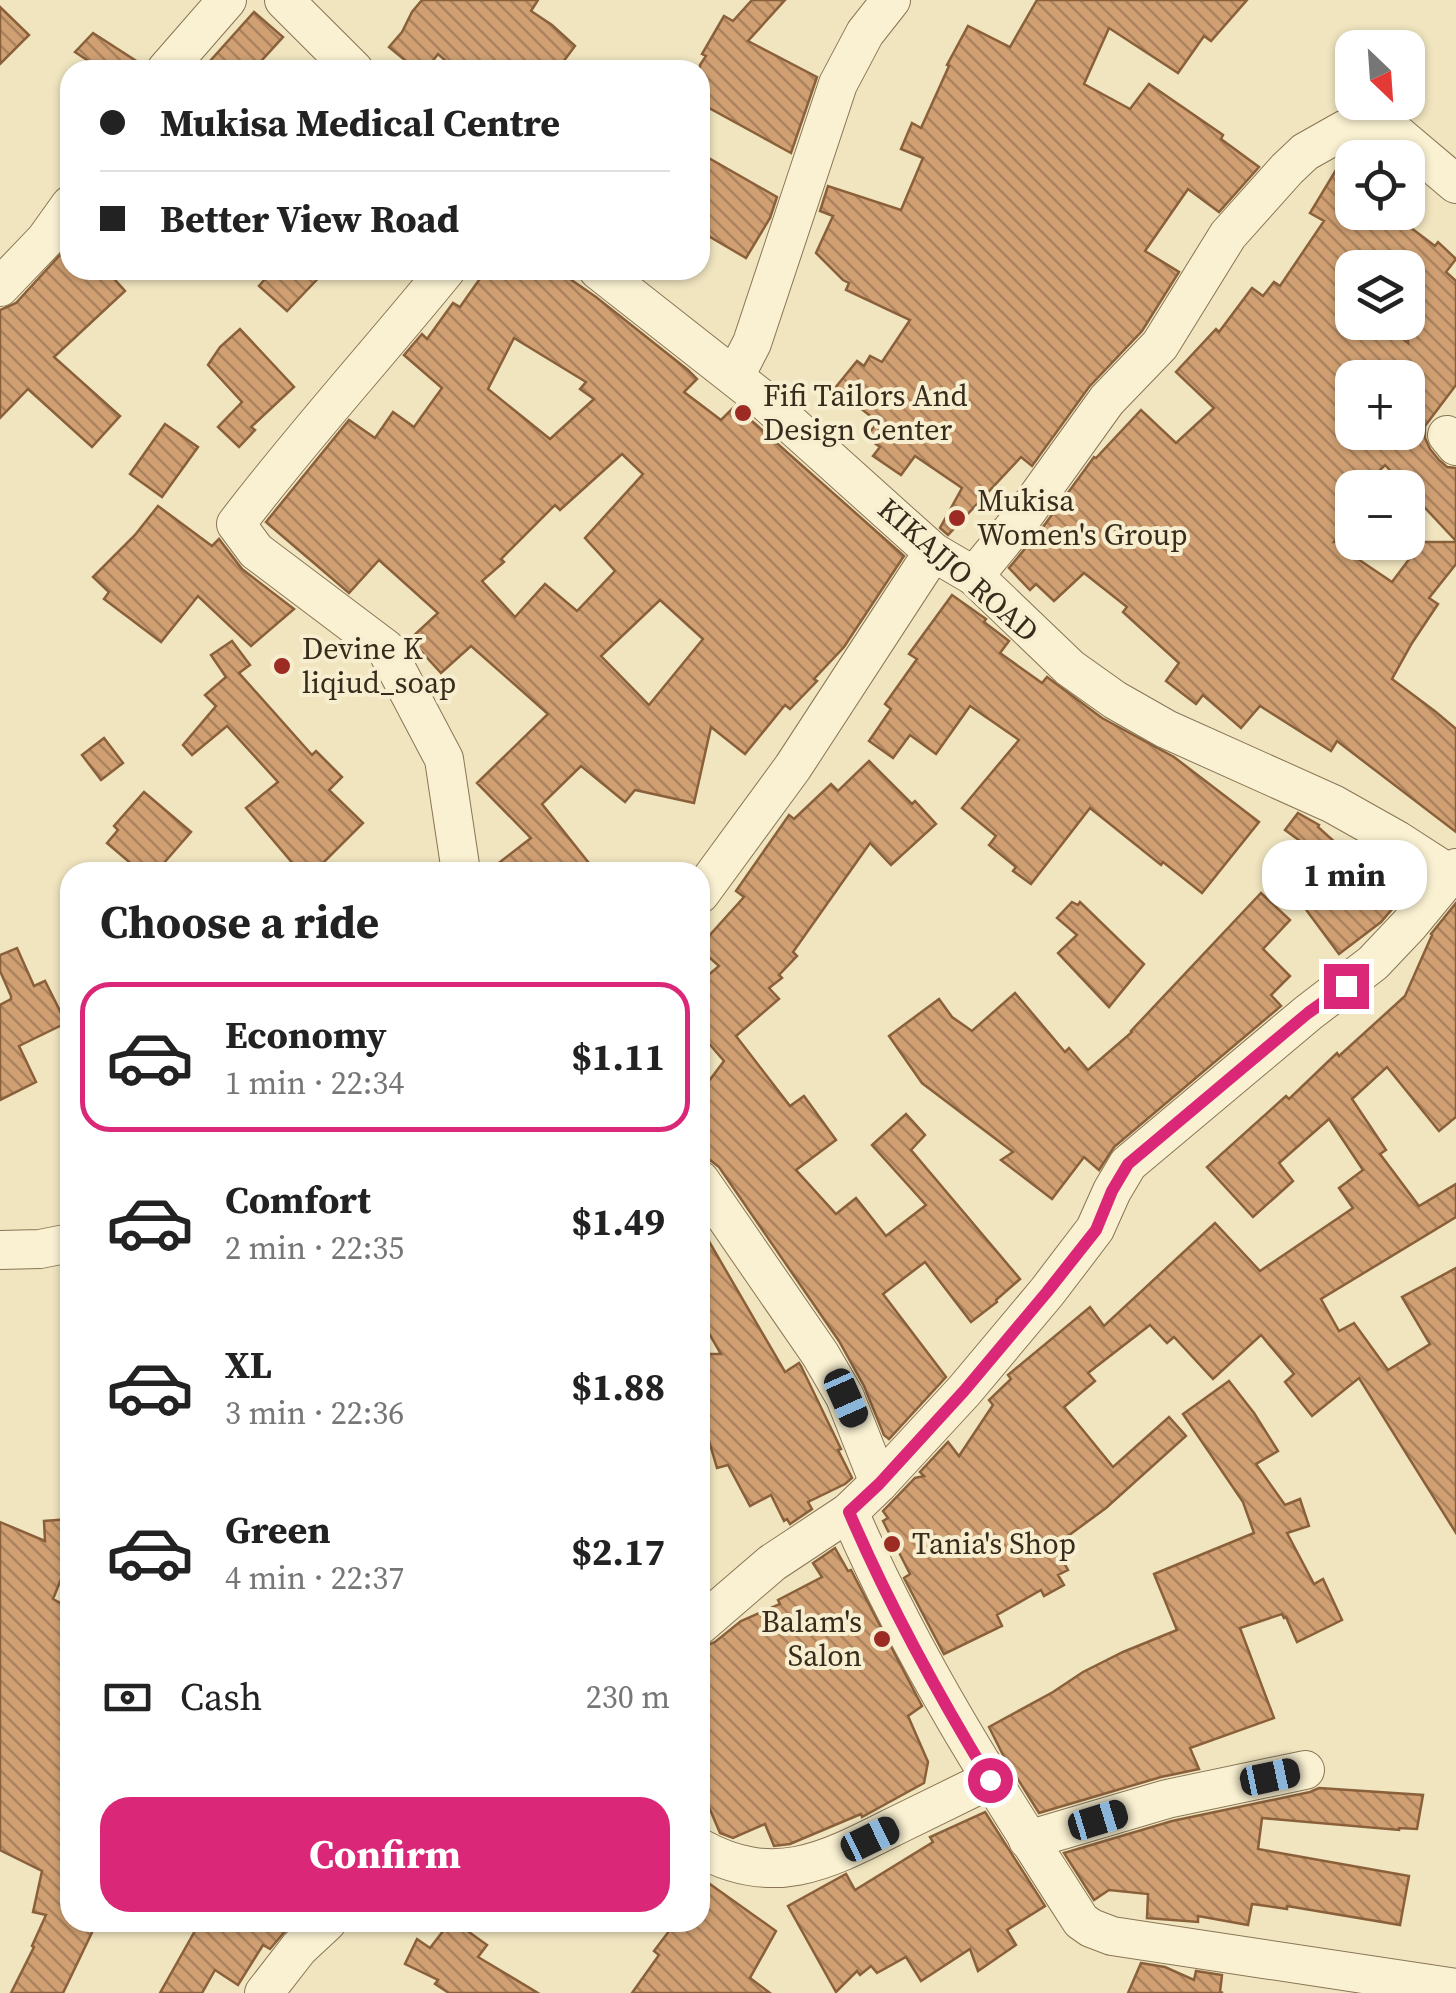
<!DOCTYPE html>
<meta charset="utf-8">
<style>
:root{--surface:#fff;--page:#f6f6f6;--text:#222;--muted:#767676;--line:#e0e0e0;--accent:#db2777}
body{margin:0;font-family:"Source Serif 4",serif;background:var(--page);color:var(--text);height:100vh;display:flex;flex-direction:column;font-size:38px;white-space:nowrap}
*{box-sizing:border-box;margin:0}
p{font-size:32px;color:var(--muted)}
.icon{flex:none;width:55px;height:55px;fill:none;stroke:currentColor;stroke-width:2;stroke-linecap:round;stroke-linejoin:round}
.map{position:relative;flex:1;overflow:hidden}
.details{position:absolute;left:60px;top:862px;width:650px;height:1070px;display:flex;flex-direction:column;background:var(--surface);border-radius:30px;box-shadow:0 2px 8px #0004}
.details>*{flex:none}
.guide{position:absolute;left:60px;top:60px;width:650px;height:220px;border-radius:30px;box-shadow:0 2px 8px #0004;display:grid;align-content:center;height:220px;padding:0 40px;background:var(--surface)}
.needle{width:65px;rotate:155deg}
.fabs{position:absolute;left:1335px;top:30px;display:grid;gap:20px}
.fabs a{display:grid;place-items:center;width:90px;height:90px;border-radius:20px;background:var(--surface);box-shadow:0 2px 8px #0004;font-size:50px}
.end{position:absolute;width:45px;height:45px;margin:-22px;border:12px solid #db2777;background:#fff;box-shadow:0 0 0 5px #fff}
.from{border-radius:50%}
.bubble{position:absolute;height:70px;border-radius:30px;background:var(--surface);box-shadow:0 2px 8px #0004;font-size:32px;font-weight:700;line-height:70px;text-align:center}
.car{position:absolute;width:30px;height:60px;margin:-30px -15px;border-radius:12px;box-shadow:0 0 8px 2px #0007;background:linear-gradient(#222 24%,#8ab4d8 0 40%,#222 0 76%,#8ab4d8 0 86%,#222 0)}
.guide b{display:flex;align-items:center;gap:35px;height:95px;font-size:38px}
.guide b+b{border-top:2px solid var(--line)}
.guide i{width:25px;height:25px;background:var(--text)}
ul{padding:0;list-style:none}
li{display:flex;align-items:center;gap:30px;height:150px;margin:0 20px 15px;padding:0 20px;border:5px solid transparent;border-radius:30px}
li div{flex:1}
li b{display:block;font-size:38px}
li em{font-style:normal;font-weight:700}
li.selected{border-color:var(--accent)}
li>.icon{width:90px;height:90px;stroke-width:1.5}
h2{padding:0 40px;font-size:45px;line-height:120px}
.pay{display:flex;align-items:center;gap:25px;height:110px;padding:0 40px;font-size:38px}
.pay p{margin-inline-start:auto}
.cta{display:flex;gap:20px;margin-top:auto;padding:20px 40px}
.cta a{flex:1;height:115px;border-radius:30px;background:var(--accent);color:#fff;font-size:40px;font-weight:700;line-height:115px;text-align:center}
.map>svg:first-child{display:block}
.building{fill:url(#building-back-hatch);stroke:#8a603b;stroke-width:2.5;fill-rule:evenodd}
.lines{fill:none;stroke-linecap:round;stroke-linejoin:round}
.minor-casing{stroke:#897556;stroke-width:40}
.minor{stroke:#faf1d2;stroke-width:38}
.route{stroke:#db2777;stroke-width:12}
.poi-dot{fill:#9b2b23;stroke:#f7eecf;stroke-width:4}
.labels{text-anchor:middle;stroke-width:8;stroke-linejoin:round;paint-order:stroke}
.poi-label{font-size:30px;fill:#382b1c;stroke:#f7eecf;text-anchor:start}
.street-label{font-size:30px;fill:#382b1c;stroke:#f7eecf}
</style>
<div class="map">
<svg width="1456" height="1993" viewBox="0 0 1456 1993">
<defs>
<pattern id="building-back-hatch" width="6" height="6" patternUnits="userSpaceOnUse" patternTransform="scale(2.5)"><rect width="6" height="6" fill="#d0a073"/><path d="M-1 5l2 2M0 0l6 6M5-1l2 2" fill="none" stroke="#aa835e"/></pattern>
</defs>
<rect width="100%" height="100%" fill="#f0e5bf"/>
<g class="building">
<polygon points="422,0 538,0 531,11 552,25 575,46 557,70 456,70 438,54 426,70 417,70 389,47 402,32 412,12"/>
<polygon points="752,0 785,0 748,41 817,77 791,153 700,103 700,65 706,56 702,54 724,16 733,21"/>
<polygon points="1037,0 1247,0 1211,41 1204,36 1178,73 1109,28 1084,84 1130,109 1149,84 1223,135 1221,139 1259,167 1219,212 1188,189 1145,251 1179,272 1142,331 1089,387 1032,466 1021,457 948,535 940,528 962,488 915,456 901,475 873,456 880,447 866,437 878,422 835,388 857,361 864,366 870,356 882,362 910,320 846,290 849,283 843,280 816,253 833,216 820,211 828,186 901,210 923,158 901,149 912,123 921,128 949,66 947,65 968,26 1010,47"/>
<polygon points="0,7 29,35 0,64"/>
<polygon points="254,12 283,37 253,70 202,70"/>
<polygon points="93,33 144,66 144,70 102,70 75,52"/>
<polygon points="700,153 777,197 770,218 746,258 700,231"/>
<path d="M1336,170L1352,179V212H1390L1435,246L1438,242L1456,259L1446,272L1456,281V385L1425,426V438L1430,449L1439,460L1447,467L1456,468V541L1385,465L1362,488H1352V518L1334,542H1362L1352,555L1392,582L1422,542H1456V564L1429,598L1438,604L1412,643L1392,679L1436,712L1456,729V832L1337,741L1331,751L1260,706L1241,728L1203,695L1196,704L1166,681L1179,663L1123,612L1127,607L1084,573L1054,601L1036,584L1030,590L1009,568L1043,527L1094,457L1096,458L1141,410L1176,443L1214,408L1176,372L1216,329L1219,332L1252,288L1263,296L1274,282L1280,286L1324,221L1310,213ZM1376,258L1389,268H1408V343L1381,322H1352V268H1369ZM1352,378H1408V432H1352Z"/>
<polygon points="70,244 70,270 106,270 125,291 54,357 120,416 92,447 28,389 0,418 0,310 16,303"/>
<polygon points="273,270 326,270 287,311 259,286"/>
<path d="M486,270H557L596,297L688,370L697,379L684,392L721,420L735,406L904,556L844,647L814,679L817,681L790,709L785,705L745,754L711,727L694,803L635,790L625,802L581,766L542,804L596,872H487L531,838L477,783L548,714L471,646L441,673L410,639L438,613L379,560L349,593L266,522L349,420L375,438L393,412L414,427L442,388L404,355L422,334L427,339L453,303L460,307ZM514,338L586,382L580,389L594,399L550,439L488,389ZM622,454L643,474L585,538L615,571L577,611L545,584L515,617L482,581L504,562L501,559L555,505L560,510ZM660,600L703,639L649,705L601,656Z"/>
<polygon points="240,329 294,387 251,427 255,430 239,447 218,427 242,402 208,365 220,347"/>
<polygon points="165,424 198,447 162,497 130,474"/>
<polygon points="158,506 212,546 219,539 242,569 294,609 251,646 198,596 161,642 104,599 109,592 93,577 135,535"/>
<polygon points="952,595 986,619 984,622 1009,641 1000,653 1042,683 1047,677 1102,718 1174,757 1259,822 1202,893 1163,862 1161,865 1090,808 1031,884 1013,871 1016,867 989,845 996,836 962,808 1019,740 970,706 936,754 910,735 893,758 869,741 891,709 885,704 917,659 909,654"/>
<polygon points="232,641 250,665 239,673 312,755 316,751 342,777 329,790 363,823 314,872 300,872 246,808 278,782 227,726 192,755 183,745 216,706 205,695 226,677 211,655"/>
<polygon points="104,738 123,763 101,780 82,755"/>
<polygon points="869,761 912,804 915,801 936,824 891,865 870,843 793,952 797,956 779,975 782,978 769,988 779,999 736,1036 790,1106 804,1096 836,1140 796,1170 836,1214 856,1198 886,1236 926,1205 872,1145 906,1114 925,1135 911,1150 1020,1279 996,1300 997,1302 971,1322 925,1262 883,1294 946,1377 889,1439 884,1435 864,1386 839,1341 719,1167 710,1160 700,1158 700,1093 724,1061 700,1033 700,982 719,966 700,949 700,946 744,897 736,891 789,815 794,819 831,784 838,791"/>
<polygon points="144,792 191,832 156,872 141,872 107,843 118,830 114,826"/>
<polygon points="1298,813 1319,825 1318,827 1389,891 1396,881 1410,888 1381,922 1339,954 1296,896 1329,862 1285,830"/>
<polygon points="1261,893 1290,920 1263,949 1290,976 1271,995 1281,1006 1114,1147 1099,1170 1084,1157 1052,1199 1001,1160 1013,1152 922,1083 889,1036 939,999 952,1017 972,1031 1015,993 1065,1052 1069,1048 1088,1070 1132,1032 1131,1031"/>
<polygon points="1072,902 1078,905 1080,902 1144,964 1109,1007 1058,953 1077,935 1057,918"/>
<polygon points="1456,903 1456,1117 1439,1131 1387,1067 1352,1099 1386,1150 1380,1154 1419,1206 1456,1184 1456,1217 1321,1299 1339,1331 1354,1323 1388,1370 1430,1344 1402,1297 1456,1268 1456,1533 1359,1378 1312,1416 1285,1382 1294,1374 1261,1335 1213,1379 1174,1337 1167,1343 1150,1325 1088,1373 1095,1381 1064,1407 1113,1467 1169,1417 1186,1436 1106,1508 1057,1544 1065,1560 1063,1561 1068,1570 1058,1575 1064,1585 1044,1596 1041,1590 997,1615 1002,1626 944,1654 904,1578 910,1574 883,1521 888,1518 883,1511 915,1478 924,1476 920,1472 948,1442 959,1456 993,1405 989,1400 1011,1379 1008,1375 1090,1307 1104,1326 1215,1223 1260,1271 1353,1208 1339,1188 1363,1170 1329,1119 1279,1163 1293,1181 1253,1217 1207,1167 1286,1096 1289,1099 1337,1053 1339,1056 1405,996 1432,935 1431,934"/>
<polygon points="17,948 34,986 45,981 66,1023 19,1046 36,1082 0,1100 0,1005 11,999 11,996 0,971 0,955"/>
<polygon points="700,1226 785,1372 799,1363 801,1366 841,1449 838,1450 852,1478 845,1484 808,1502 812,1509 790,1524 787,1519 784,1521 771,1495 750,1506 728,1465 717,1468 709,1441 700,1443 700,1354 721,1354 700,1318"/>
<polygon points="1229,1381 1254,1413 1278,1451 1256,1464 1285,1505 1300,1499 1309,1526 1287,1533 1314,1584 1323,1579 1342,1620 1297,1642 1286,1617 1284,1618 1282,1614 1240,1628 1274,1718 1190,1748 1199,1769 1161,1777 1039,1813 1004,1757 989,1727 1053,1692 1083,1672 1123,1652 1177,1630 1154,1574 1254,1533 1243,1502 1183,1414"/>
<polygon points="70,1519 70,1557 53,1599 70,1608 70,1922 97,1922 63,1993 11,1993 34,1947 32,1946 46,1915 33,1912 42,1871 0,1850 0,1522 45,1541 44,1521"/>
<polygon points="835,1548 848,1571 851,1570 922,1706 908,1716 928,1762 924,1783 862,1817 861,1814 790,1844 774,1846 765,1824 733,1838 720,1833 700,1786 700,1648 715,1642 741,1621 780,1604 778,1600 822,1577 813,1563"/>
<polygon points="1319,1788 1423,1795 1417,1829 1399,1828 1399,1830 1262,1818 1258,1849 1409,1876 1400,1925 1287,1906 1287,1909 1252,1904 1248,1925 1198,1916 1198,1922 1147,1918 1148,1894 1109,1890 1094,1900 1064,1853 1172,1821 1310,1792"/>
<polygon points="985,1812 1045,1906 1007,1930 1016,1945 978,1971 970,1949 921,1981 906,1957 877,1973 871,1966 860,1975 857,1971 836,1992 788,1906 846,1874 855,1890 933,1842 930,1837"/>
<polygon points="700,1877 776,1931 750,1978 770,1993 632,1993 659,1955 654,1951 676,1922 700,1922"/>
<polygon points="200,1922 293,1922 270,1949 263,1945 238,1985 215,1970 202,1993 160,1993"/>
<polygon points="450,1922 455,1922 487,1945 478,1957 538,1993 449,1993 435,1984 438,1980 405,1964 417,1939 430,1948"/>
<polygon points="1141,1963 1165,1967 1194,1980 1196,1971 1222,1975 1220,1992 1223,1993 1128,1993"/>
</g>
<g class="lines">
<defs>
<g id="minor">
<polyline points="284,0 354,70"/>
<polyline points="166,70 227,0"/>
<path d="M446,270C377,355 302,437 236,524L256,551L386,649L444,759L461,872"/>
<polyline points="598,270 766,402 933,552 974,576 1070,668 1115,700 1166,729 1333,804 1397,840 1456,878"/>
<polyline points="0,287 45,240 70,205"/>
<polyline points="735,376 752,343 838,84 865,33 891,0"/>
<polyline points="1447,435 1456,446"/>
<polyline points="974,576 1025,514 1107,400 1160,345 1228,235 1287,169 1305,152 1344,130 1366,126 1382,128 1398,135 1456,184"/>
<polyline points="700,894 793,767 933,552"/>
<polyline points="700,1180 820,1354 845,1397 879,1483"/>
<polyline points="0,1250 40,1249 70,1243"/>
<path d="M849,1512C913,1660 994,1786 1081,1921L1091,1928L1112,1936L1456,1988"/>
<polyline points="700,1625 772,1563 849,1512 879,1483 964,1391 1047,1292 1095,1229 1112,1191 1128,1164 1308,1013 1373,963 1409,925 1456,868"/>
<polyline points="1028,1840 1167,1799 1305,1770"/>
<path d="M700,1848C773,1888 824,1862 891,1828C924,1812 957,1796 989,1780"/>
<polyline points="264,1993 299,1948 327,1922"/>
</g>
</defs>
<use href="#minor" class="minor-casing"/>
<use href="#minor" class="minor"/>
</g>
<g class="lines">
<path class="route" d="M990,1780C937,1693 889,1605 849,1512L879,1484L964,1391L1047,1292L1096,1230L1112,1191L1128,1164L1308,1013L1346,986"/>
</g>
<g class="poi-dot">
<circle cx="743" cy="413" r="10"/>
<circle cx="957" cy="518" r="10"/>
<circle cx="282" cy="666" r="10"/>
<circle cx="892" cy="1544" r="10"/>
<circle cx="882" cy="1639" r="10"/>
</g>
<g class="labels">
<g class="poi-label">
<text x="763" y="406">Fifi Tailors And<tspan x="763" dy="34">Design Center</tspan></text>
<text x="977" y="511">Mukisa<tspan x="977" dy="34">Women's Group</tspan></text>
<text x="302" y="659">Devine K<tspan x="302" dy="34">liqiud_soap</tspan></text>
<text x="912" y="1554">Tania's Shop</text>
<text x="862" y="1632" text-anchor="end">Balam's<tspan x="862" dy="34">Salon</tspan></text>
</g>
<g class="street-label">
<text transform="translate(958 570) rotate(41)" y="10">KIKAJJO ROAD</text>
</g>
</g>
</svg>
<div class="fabs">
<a><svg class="needle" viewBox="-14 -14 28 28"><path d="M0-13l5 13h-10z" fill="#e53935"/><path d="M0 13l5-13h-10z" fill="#767676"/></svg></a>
<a><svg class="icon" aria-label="locate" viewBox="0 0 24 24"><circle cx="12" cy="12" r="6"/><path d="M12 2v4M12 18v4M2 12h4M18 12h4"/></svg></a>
<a><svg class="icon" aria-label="layers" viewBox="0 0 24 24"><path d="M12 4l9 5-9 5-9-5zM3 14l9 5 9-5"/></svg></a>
<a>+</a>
<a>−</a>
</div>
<i class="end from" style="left:990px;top:1780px"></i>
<i class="end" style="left:1346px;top:986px"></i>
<div class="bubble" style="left:1262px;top:840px;width:165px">1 min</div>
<i class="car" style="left:846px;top:1398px;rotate:156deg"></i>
<i class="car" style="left:1270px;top:1777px;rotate:78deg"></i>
<i class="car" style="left:1098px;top:1820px;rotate:73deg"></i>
<i class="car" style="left:870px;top:1839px;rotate:64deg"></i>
<div class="guide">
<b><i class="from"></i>Mukisa Medical Centre</b>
<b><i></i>Better View Road</b>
</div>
<section class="details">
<h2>Choose a ride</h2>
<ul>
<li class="selected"><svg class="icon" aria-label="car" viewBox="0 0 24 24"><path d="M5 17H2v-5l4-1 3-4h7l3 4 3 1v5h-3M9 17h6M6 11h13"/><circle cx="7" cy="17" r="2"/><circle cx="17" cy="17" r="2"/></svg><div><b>Economy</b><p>1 min · 22:34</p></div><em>$1.11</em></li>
<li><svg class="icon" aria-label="car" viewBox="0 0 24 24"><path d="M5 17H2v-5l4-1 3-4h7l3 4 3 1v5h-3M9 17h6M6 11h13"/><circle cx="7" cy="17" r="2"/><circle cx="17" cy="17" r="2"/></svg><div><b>Comfort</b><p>2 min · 22:35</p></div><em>$1.49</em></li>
<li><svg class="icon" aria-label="car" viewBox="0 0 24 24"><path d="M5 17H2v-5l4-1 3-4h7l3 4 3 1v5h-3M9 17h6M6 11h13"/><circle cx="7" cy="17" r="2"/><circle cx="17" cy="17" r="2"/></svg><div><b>XL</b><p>3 min · 22:36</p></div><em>$1.88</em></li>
<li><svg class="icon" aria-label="car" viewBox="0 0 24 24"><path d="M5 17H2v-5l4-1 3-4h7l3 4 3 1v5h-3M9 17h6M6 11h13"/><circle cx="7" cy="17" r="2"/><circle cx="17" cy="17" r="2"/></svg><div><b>Green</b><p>4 min · 22:37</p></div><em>$2.17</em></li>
</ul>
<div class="pay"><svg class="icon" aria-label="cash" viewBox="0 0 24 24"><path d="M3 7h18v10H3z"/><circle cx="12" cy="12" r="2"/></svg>Cash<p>230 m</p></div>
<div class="cta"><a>Confirm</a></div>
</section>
</div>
